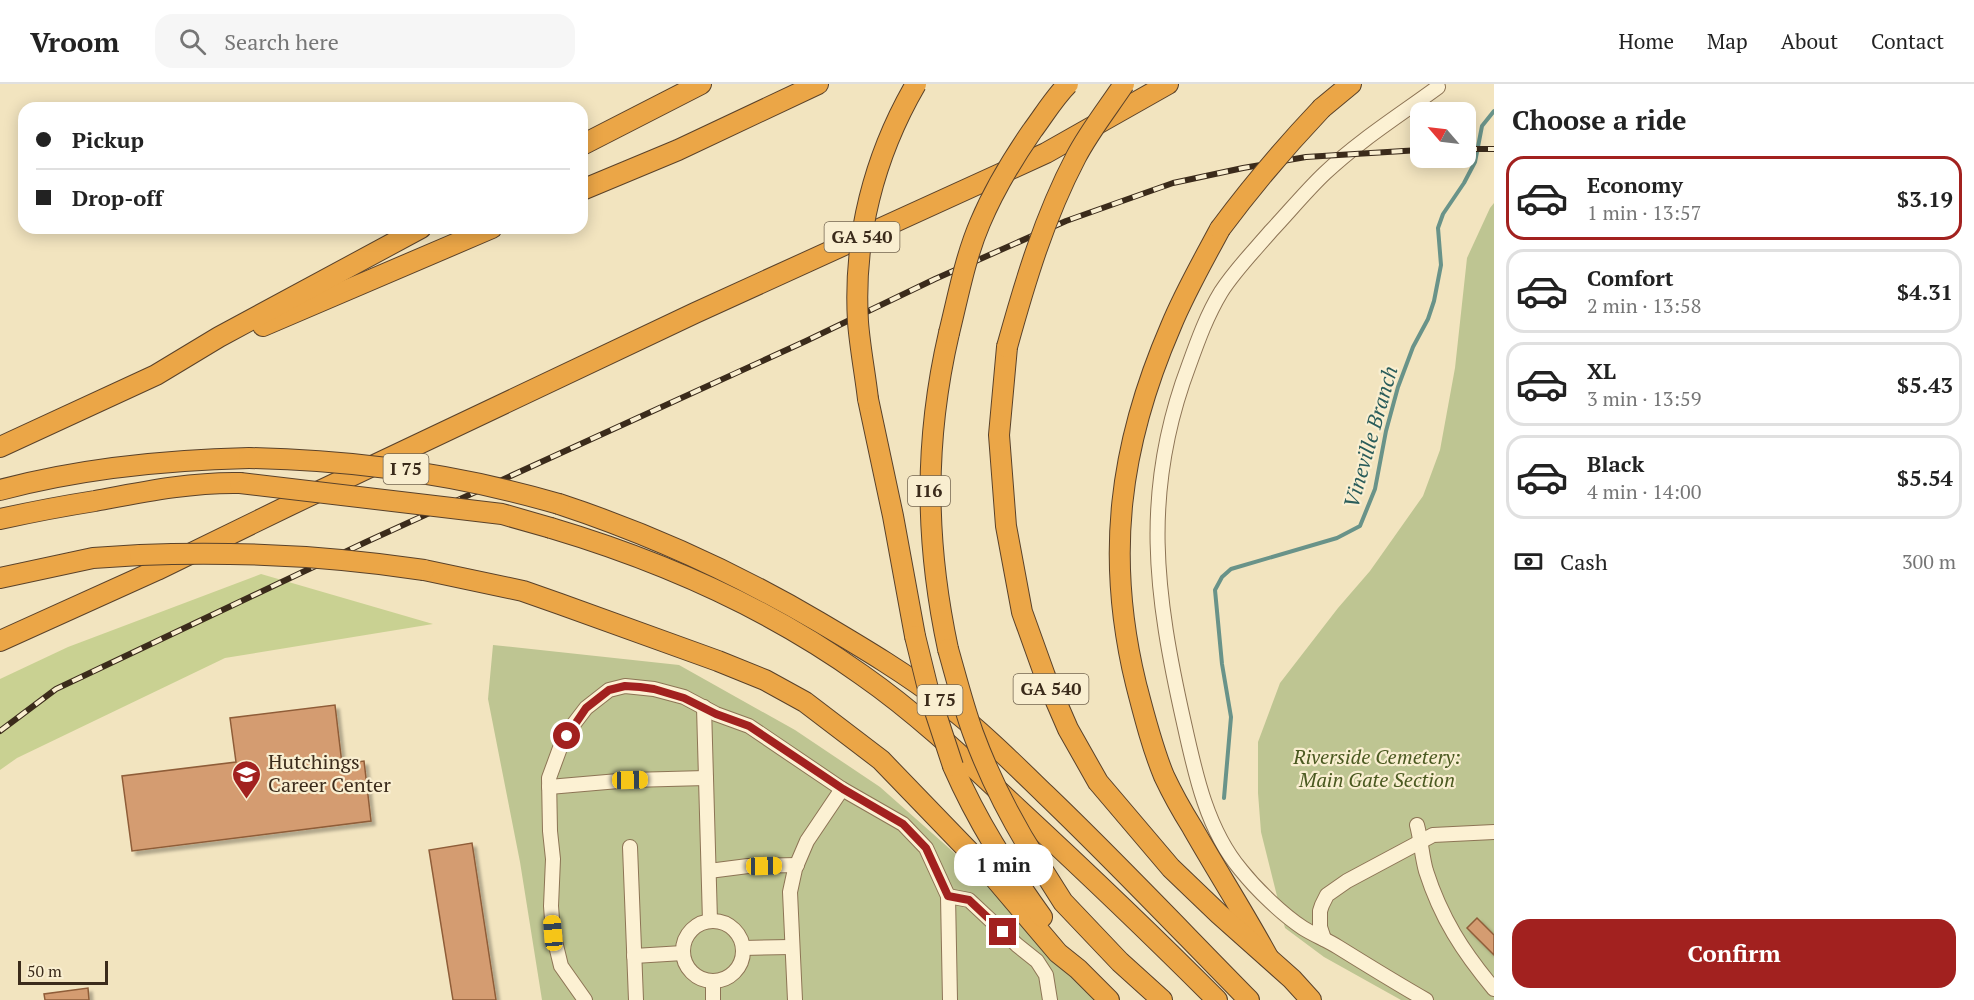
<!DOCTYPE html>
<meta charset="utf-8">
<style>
:root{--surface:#fff;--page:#f6f6f6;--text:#222;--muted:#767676;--line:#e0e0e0;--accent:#a2211f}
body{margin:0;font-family:"PT Serif",serif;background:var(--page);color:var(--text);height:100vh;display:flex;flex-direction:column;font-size:22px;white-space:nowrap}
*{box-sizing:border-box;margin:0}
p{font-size:20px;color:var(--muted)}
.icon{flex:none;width:33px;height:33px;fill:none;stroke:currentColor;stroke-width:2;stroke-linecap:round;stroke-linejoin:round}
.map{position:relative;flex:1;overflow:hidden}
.drawer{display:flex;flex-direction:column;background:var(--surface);width:480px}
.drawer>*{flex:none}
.banner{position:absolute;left:18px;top:18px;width:570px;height:132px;border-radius:18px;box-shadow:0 3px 15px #0003;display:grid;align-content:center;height:132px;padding:0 18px;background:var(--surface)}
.needle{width:39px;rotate:298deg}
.controls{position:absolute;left:1410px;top:18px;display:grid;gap:12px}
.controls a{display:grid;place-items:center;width:66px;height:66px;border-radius:12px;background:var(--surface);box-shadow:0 3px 15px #0003;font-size:30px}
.scale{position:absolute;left:18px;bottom:15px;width:90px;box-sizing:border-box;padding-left:6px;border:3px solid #3b2b1b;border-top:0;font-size:16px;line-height:21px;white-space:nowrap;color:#3b2b1b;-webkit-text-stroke:4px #f9eed0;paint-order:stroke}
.end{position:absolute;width:27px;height:27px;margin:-14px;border:8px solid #a2211f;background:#fff;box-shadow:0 0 0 3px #fff}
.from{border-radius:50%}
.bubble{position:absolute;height:42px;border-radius:18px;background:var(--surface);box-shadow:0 3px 15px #0003;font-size:20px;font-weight:600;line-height:42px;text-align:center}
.car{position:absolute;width:18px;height:36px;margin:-18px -9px;border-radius:8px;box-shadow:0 0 4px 2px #0007;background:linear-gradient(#f5c518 24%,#345 0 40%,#f5c518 0 76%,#345 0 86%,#f5c518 0)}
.banner b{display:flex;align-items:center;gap:21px;height:57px;font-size:22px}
.banner b+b{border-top:2px solid var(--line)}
.banner i{width:15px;height:15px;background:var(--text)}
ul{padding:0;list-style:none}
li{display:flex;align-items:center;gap:18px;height:84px;margin:0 12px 9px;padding:0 6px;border:3px solid var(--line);border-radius:18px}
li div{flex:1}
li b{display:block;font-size:22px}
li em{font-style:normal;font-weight:600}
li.on{border-color:var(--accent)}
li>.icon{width:54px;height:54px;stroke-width:1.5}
h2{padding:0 18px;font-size:27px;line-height:72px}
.pay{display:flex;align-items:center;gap:15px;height:66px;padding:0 18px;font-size:22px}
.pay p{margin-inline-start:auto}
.primary-button{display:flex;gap:12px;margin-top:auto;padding:12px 18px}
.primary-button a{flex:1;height:69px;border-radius:18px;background:var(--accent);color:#fff;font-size:24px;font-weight:600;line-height:69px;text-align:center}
header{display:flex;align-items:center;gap:36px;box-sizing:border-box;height:84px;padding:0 30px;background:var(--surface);border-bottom:2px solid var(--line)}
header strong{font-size:28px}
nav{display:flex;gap:33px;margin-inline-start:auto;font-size:21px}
.search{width:420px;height:54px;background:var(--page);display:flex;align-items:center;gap:15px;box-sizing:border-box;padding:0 21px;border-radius:18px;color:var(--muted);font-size:22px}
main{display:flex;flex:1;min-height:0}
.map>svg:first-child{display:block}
.green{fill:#c9d192}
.cemetery{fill:#bec592}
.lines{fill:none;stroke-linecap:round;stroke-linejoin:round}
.stream{stroke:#699389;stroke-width:4}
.building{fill:#d49c71;stroke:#8f5d39;stroke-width:1.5;filter:url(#shadow)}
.minor-casing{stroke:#8d7455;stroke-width:16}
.highway-casing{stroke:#5a422a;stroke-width:22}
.minor{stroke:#fcf1d3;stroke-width:14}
.highway{stroke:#eba647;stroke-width:20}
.rail-casing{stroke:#3b2b1b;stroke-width:6}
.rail{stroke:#f9eed0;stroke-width:4;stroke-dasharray:11;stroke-linecap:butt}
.highway-bridge-casing{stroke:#5a422a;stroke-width:22;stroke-linecap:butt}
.highway-bridge{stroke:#eba647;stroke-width:20}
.route{stroke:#a2211f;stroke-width:8}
.labels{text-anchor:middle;stroke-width:4.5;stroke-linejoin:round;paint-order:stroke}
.shield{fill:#f9eed0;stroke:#746651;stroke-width:1.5}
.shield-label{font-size:18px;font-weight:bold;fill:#3b2b1b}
.park-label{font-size:20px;font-style:italic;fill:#4a5920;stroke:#f9eed0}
.poi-label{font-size:20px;fill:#3b2b1b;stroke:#f9eed0;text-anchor:start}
.water-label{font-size:21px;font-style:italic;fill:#295c5a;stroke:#f9eed0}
</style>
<header>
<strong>Vroom</strong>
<div class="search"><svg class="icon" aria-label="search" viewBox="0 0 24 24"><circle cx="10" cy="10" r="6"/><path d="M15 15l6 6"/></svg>Search here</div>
<nav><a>Home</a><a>Map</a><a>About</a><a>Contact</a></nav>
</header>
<main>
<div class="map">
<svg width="1494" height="916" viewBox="0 0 1494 916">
<defs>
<filter id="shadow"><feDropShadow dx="4" dy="4" stdDeviation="1.5" flood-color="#0004"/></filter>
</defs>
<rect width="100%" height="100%" fill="#f2e4bf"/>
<polygon class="green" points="261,490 433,540 225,574 17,674 0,686 0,595 68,563"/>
<g class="cemetery">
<polygon points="1494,119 1494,916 1401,916 1324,873 1285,844 1261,748 1258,709 1258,658 1280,599 1338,524 1370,487 1423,412 1440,366 1455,284 1467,174 1490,124"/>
<polygon points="493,561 679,581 795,646 880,703 950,765 1110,916 542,916 520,778 488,615"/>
</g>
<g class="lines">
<polyline class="stream" points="1224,714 1231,633 1222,580 1215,506 1222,493 1231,485 1337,454 1360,442 1375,405 1386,347 1398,303 1413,263 1428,235 1434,217 1441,181 1438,144 1443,130 1464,99 1475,78 1482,42 1494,27"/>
</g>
<g class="building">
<polygon points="335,621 342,680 364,677 371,737 132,767 122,692 236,678 230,634"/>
<polygon points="472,759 496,916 453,916 429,766"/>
<polygon points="1477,834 1494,851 1494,871 1467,844"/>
<polygon points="88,904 89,916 45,916 44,910"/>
</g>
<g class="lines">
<defs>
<g id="minor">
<polyline points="704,623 710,837"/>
<polyline points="549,703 630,696 706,694"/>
<path d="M1417,741C1421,756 1422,773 1426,787C1441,834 1463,868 1494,905"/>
<polyline points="630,763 636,916"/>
<polyline points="709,787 748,782 797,781"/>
<polyline points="948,812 969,816 1017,861 1037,877 1046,891 1050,916"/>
<circle cx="713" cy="867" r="30"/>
<polyline points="1324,855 1320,843 1320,827 1322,821 1327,811 1347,797 1433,751 1494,748"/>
<polyline points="743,864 791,863"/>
<polyline points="634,872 683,869"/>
<polyline points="713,897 713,916"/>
<polyline points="585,916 561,882 553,849 551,822 553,775 550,747 549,694 560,664 573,641 586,624 609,606 625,602 654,605 684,613 716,630 749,642 842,705 903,740 926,764 948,812 950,916"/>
<polyline points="795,916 790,808 795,785 807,757 842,705"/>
<path d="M1426,916C1396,899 1367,881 1338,863C1327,856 1314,851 1303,844C1282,830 1257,806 1241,786C1207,746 1195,689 1184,639C1155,510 1141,408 1189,281C1198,256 1207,231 1221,208C1235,186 1254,167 1271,147C1289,128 1306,107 1325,89C1360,56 1400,31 1438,3"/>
</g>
<g id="highway">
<polyline points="1322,24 1351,0"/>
<polyline points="582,61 701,0"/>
<polyline points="582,106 678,66 818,0"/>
<path d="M1220,145C1203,177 1185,208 1171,242C1119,362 1105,473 1136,600C1144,631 1152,663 1164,692C1172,709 1182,727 1192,743C1217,787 1244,829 1268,873"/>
<polyline points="263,242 492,144"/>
<polyline points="1007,263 999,351 1006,442 1022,528 1045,592 1068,645 1098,698 1171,784 1219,830 1292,895 1311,916"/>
<polyline points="868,315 893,432 915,552"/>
<polyline points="0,363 156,291 219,253 421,144"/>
<path d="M0,406C82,384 165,376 249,374"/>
<path d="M559,420C653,451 734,488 819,538C863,564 907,590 948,622C982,648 1014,680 1045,710C1115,777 1181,847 1249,916"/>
<path d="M0,435C32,428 63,422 95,417C143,408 191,398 240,399"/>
<path d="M551,444C662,477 767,523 862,591C918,630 967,677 1017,724C1085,787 1152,851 1217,916"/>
<polyline points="424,486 523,507 560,520 718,577 765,596 805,618 881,676 991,790 1058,869 1078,885 1109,916"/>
<polyline points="0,494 93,474 140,471"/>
<polyline points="0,557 157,486 288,422 695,229 1046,69 1168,0"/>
<path d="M948,565C925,457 924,357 949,249"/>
<path d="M953,682C977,737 1007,784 1042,833"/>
<polyline points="1039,780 1063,818 1120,878 1162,916"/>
</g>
</defs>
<use href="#minor" class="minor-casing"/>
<use href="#highway" class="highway-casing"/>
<use href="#minor" class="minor"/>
<use href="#highway" class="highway"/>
<defs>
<g id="rail">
<polyline points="1466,65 1494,65"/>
<polyline points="0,647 56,605 366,458 806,257 935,195 1066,137 1173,99 1243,84 1306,73 1420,66"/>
</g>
</defs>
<use href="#rail" class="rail-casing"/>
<use href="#rail" class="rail"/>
<defs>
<g id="highway-bridge">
<path d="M1220,145C1252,102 1285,63 1322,24"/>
<path d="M949,249C958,213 965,174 980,139C994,106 1012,76 1032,47C1044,31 1054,14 1068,0"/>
<path d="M1007,263C1025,198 1044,134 1076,73C1089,48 1108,24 1124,0"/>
<path d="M868,315C865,289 860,264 858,238C853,154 874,72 916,0"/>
<path d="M249,374C357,376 456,390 559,420"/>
<polyline points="240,399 502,430 551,444"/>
<path d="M140,471C236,467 330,472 424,486"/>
<polyline points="915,552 929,609 953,682"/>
<path d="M948,565C956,593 963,621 973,649C990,695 1012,738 1039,780"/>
</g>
</defs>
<use href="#highway-bridge" class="highway-bridge-casing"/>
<use href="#highway-bridge" class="highway-bridge"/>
</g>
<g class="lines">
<polyline class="route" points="567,652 586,624 609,606 625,602 640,603 654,605 684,614 716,630 749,642 843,705 903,740 926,764 948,812 969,816 1003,848"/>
</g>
<defs>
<symbol id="school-pin" viewBox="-11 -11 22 30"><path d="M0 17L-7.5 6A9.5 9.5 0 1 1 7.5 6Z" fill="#a2211f" stroke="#f9eed0"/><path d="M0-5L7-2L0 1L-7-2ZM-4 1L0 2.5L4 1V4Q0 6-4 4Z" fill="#fff"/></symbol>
</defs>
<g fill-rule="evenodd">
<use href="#school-pin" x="230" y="674" width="33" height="45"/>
</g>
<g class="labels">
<g class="shield">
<rect x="824.5" y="138" width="75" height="30" rx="4.5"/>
<rect x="383.5" y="370" width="45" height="30" rx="4.5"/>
<rect x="908" y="392" width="42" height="30" rx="4.5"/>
<rect x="1013.5" y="590" width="75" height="30" rx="4.5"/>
<rect x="917.5" y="601" width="45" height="30" rx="4.5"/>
</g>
<g class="shield-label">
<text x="862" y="159">GA 540</text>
<text x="406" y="391">I 75</text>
<text x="929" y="413">I16</text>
<text x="1051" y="611">GA 540</text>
<text x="940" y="622">I 75</text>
</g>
<g class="park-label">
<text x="1377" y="680">Riverside Cemetery:<tspan x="1377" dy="23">Main Gate Section</tspan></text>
</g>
<g class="poi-label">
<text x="268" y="685">Hutchings<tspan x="268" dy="23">Career Center</tspan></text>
</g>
<g class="water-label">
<text transform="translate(1371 353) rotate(-74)" y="7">Vineville Branch</text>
</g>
</g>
</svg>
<div class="controls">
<a><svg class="needle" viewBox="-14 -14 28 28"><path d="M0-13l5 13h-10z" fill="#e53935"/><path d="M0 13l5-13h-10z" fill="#767676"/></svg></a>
</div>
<div class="scale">50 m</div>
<i class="end from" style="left:567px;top:652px"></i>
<i class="end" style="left:1003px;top:848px"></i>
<div class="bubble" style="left:954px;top:760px;width:99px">1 min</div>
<i class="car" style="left:630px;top:696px;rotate:89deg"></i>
<i class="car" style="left:764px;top:782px;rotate:89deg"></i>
<i class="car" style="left:553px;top:849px;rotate:355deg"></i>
<div class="banner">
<b><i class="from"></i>Pickup</b>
<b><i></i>Drop-off</b>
</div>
</div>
<section class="drawer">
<h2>Choose a ride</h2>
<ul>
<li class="on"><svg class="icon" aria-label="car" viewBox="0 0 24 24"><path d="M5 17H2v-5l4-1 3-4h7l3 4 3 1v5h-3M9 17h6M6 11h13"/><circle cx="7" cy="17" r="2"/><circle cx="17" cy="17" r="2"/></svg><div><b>Economy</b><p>1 min · 13:57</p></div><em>$3.19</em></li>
<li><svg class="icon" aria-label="car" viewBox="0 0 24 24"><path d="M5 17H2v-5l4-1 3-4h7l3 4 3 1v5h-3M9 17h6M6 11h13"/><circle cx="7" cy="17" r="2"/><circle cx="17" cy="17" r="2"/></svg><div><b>Comfort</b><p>2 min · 13:58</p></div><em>$4.31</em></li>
<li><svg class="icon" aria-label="car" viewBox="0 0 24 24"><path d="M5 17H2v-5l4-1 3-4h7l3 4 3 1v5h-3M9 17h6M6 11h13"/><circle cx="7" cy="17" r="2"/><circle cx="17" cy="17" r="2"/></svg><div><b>XL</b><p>3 min · 13:59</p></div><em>$5.43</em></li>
<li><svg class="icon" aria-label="car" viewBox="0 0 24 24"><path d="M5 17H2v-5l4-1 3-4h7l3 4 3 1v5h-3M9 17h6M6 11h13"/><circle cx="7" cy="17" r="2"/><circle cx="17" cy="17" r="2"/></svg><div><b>Black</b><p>4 min · 14:00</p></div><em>$5.54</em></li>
</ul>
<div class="pay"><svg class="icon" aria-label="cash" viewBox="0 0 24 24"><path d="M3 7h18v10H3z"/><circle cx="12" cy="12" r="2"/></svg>Cash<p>300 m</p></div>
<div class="primary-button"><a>Confirm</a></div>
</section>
</main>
